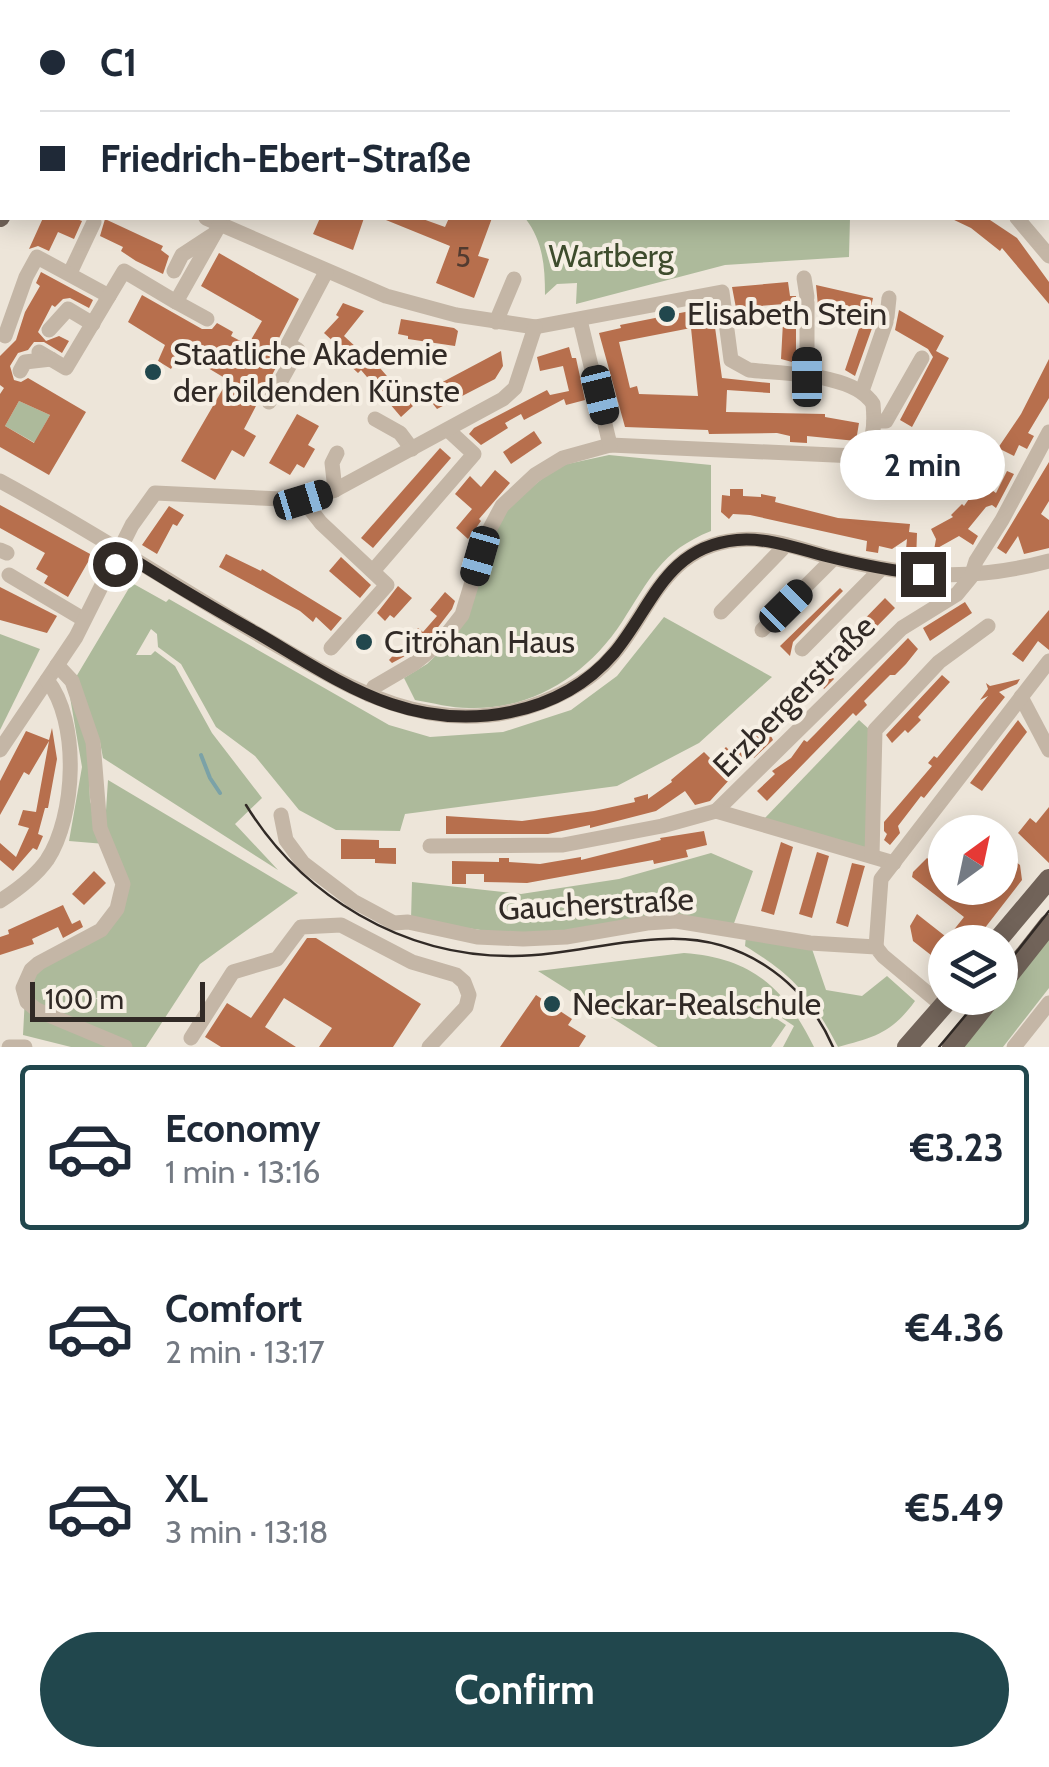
<!DOCTYPE html>
<meta charset="utf-8">
<style>
:root{--surface:#fff;--page:#f2f2f3;--text:#1f2937;--muted:#747a83;--line:#e0e1e3;--accent:#21474d}
body{margin:0;font-family:Cabin,sans-serif;background:var(--page);color:var(--text);height:100vh;display:flex;flex-direction:column;font-size:38px;white-space:nowrap}
*{box-sizing:border-box;margin:0}
p{font-size:32px;color:var(--muted)}
.icon{flex:none;width:55px;height:55px;fill:none;stroke:currentColor;stroke-width:2;stroke-linecap:round;stroke-linejoin:round}
.map{position:relative;height:1047px;overflow:hidden}
.drawer{display:flex;flex-direction:column;background:var(--surface);flex:1}
.drawer>*{flex:none}
.top-card{position:absolute;left:0px;top:0px;width:1050px;height:220px;box-shadow:0 5px 25px #0003;display:grid;align-content:center;height:220px;padding:0 40px;background:var(--surface)}
.needle{width:65px;rotate:33deg}
.buttons{position:absolute;left:928px;top:815px;display:grid;gap:20px}
.buttons a{display:grid;place-items:center;width:90px;height:90px;border-radius:50%;background:var(--surface);box-shadow:0 5px 25px #0003;font-size:50px}
.scale{position:absolute;left:30px;bottom:25px;width:175px;box-sizing:border-box;padding-left:10px;border:5px solid #312a26;border-top:0;font-size:28px;line-height:35px;white-space:nowrap;color:#312a26;-webkit-text-stroke:8px #f6efe4;paint-order:stroke}
.end{position:absolute;width:45px;height:45px;margin:-22px;border:12px solid #312a26;background:#fff;box-shadow:0 0 0 5px #fff}
.from{border-radius:50%}
.bubble{position:absolute;height:70px;border-radius:35px;background:var(--surface);box-shadow:0 5px 25px #0003;font-size:32px;font-weight:700;line-height:70px;text-align:center}
.car{position:absolute;width:30px;height:60px;margin:-30px -15px;border-radius:12px;box-shadow:0 0 8px 2px #0007;background:linear-gradient(#222 24%,#8ab4d8 0 40%,#222 0 76%,#8ab4d8 0 86%,#222 0)}
.top-card b{display:flex;align-items:center;gap:35px;height:95px;font-size:38px}
.top-card b+b{border-top:2px solid var(--line)}
.top-card i{width:25px;height:25px;background:var(--text)}
ul{padding:18px 0 0;list-style:none}
li{display:flex;align-items:center;gap:30px;height:165px;margin:0 20px 15px;padding:0 20px;border:5px solid transparent;border-radius:10px}
li div{flex:1}
li b{display:block;font-size:38px}
li em{font-style:normal;font-weight:700}
li.on{border-color:var(--accent)}
li>.icon{width:90px;height:90px;stroke-width:1.5}
.action{display:flex;gap:20px;margin-top:auto;padding:20px 40px}
.action a{flex:1;height:115px;border-radius:60px;background:var(--accent);color:#fff;font-size:40px;font-weight:700;line-height:115px;text-align:center}
.map>svg:first-child{display:block}
.green{fill:#adba9b}
.lines{fill:none;stroke-linecap:round;stroke-linejoin:round}
.stream{stroke:#7ba2a7;stroke-width:4}
.building{fill:#b76f4d;fill-rule:evenodd}
.minor-tunnel{stroke:#c7c0b5;stroke-width:15;stroke-dasharray:15 8;stroke-linecap:butt}
.minor{stroke:#c4b6a6;stroke-width:15}
.major{stroke:#716359;stroke-width:20}
.tram{stroke:#312a26;stroke-width:2.5}
.route{stroke:#312a26;stroke-width:12}
.poi-dot{fill:#21474d;stroke:#f6efe4;stroke-width:4}
.labels{text-anchor:middle;stroke-width:8;stroke-linejoin:round;paint-order:stroke}
.number-label{font-size:28px;fill:#523b30}
.park-label{font-size:32px;fill:#3e4c2d;stroke:#f6efe4}
.poi-label{font-size:32px;fill:#312a26;stroke:#f6efe4;text-anchor:start}
.street-label{font-size:32px;fill:#312a26;stroke:#f6efe4}
</style>
<div class="map">
<svg width="1049" height="1047" viewBox="0 0 1049 1047">
<rect width="100%" height="100%" fill="#ede5d9"/>
<g class="green">
<polygon points="208,0 1049,0 1049,142 1048,2 205,2"/>
<path d="M525,218H850L849,257L725,265L576,304L577,283L557,284L545,295C545,266 543,241 525,218Z"/>
<polygon points="19,401 50,415 41,431 42,447 5,426"/>
<path d="M609,455L711,465V531C661,551 650,579 622,622C587,675 533,710 469,708C451,708 433,703 415,700L404,678L427,664L453,639L471,607L484,559L507,507L558,466Z"/>
<polygon points="132,583 166,602 169,599 389,725 430,737 503,732 571,710 617,676 664,617 772,677 699,743 617,786 405,814 400,831 336,830 299,810 255,756 216,727 181,664 158,647 157,634 151,629 136,655 151,655 155,651 175,666 212,733 262,798 235,824 278,870 103,758 100,742 76,677"/>
<polygon points="0,634 40,649 0,730"/>
<polygon points="70,697 88,744 90,801 104,841 108,780 298,893 200,964 146,1047 71,1047 23,1035 26,978 92,937 122,897 105,844 69,841 82,767"/>
<polygon points="859,720 870,730 868,851 764,819"/>
<polygon points="711,853 753,871 733,926 683,919 523,936 411,920 412,882 521,894 619,879"/>
<polygon points="1049,935 1049,988 1003,1047 964,1047 964,1043"/>
<path d="M746,936L812,949L826,990L862,996L887,976L915,1001C892,1033 875,1037 838,1047C812,997 793,975 745,946Z"/>
<path d="M684,953C752,958 785,988 814,1047H783L794,1026L779,1016L777,1019L786,1025L771,1047H658L538,971Z"/>
</g>
<g class="lines">
<g class="stream">
<polyline points="524,0 528,2"/>
<polyline points="626,2 626,0"/>
<polyline points="201,755 210,778 220,793"/>
</g>
</g>
<g class="building">
<polygon points="43,218 74,218 82,221 74,239 58,232 49,251 38,246 29,249"/>
<polygon points="320,218 364,218 353,250 313,234"/>
<polygon points="381,218 420,218 445,227 449,218 492,218 478,256 489,259 474,298 436,283 450,246"/>
<polygon points="950,218 987,218 1017,238 1049,282 1049,304 1002,248 1000,251 971,228"/>
<polygon points="105,219 163,246 161,250 169,256 163,274 136,261 121,251 123,247 100,236"/>
<polygon points="219,253 299,299 278,340 278,349 283,354 244,429 256,436 244,457 232,450 215,480 181,461 228,380 188,356 186,358 179,355 171,369 158,361 165,345 128,322 142,295 202,329 212,329 217,323 233,332 231,336 248,345 262,321 201,286"/>
<path d="M41,272L93,300L89,308L70,298L63,299L55,307L52,305L38,332L46,341L59,336L69,341L62,353L44,342H34L28,350L18,353L10,366L14,380L21,382L28,378L86,412L49,475L0,447V394L4,388L0,385V356L16,340L25,312L40,286L36,283ZM19,401L50,415L34,443L5,426Z"/>
<polygon points="788,282 790,296 796,296 796,363 781,359 784,304 736,308 732,287"/>
<polygon points="816,285 873,298 870,312 876,313 876,317 855,376 845,370 863,317 818,306"/>
<polygon points="343,303 364,311 344,336 371,361 373,360 413,406 401,417 361,370 358,373 331,348 335,343 324,333 339,317 336,315"/>
<path d="M705,308L707,320H714L722,378L770,383V393L727,390L726,412L825,414V417L859,423L856,441L807,436V443L790,442V436L777,433L709,434L708,430L625,427L599,333L621,328L620,325ZM691,328L698,396L639,394L637,386L630,388L619,342Z"/>
<polygon points="899,310 944,336 936,351 949,358 912,427 900,420 933,357 928,349 895,330"/>
<polygon points="401,319 454,328 458,331 455,346 408,339 408,336 398,334"/>
<polygon points="569,347 572,358 576,358 585,400 566,405 564,399 524,420 521,414 505,423 508,428 481,445 469,434 474,428 547,390 550,395 569,391 563,366 540,371 537,357"/>
<polygon points="501,351 503,366 495,379 437,409 433,404 429,393 437,389 435,386"/>
<polygon points="1049,359 1049,398 1028,433 1034,436 1027,449 1019,445 1014,456 998,448 1021,414"/>
<polygon points="297,414 319,426 308,445 315,449 304,468 297,464 290,475 269,463"/>
<polygon points="534,431 542,443 511,464 503,452"/>
<polygon points="440,448 451,458 373,548 361,538"/>
<polygon points="1049,462 1049,501 1041,514 1049,520 1049,548 1024,554 1018,536 1006,554 997,548"/>
<polygon points="495,470 510,483 479,519 481,521 468,539 456,528 472,509 455,494 470,476 481,487"/>
<polygon points="1007,471 1014,474 996,508 992,505 986,507 968,529 978,536 973,545 959,536 934,550 936,539 931,529 953,517 951,515 962,504 964,506 978,486 983,484 996,493"/>
<polygon points="730,489 743,489 743,496 761,497 761,494 776,497 775,502 838,518 910,524 909,532 917,533 916,562 905,560 907,539 892,549 879,546 878,553 866,551 867,541 750,515 733,514 729,519 721,512 722,495 730,496"/>
<polygon points="0,505 92,555 68,597 44,583 48,576 36,569 45,553 0,528"/>
<polygon points="169,506 184,515 177,526 173,524 157,554 142,545"/>
<polygon points="226,554 261,571 262,569 342,618 331,631 316,617 313,622 300,611 219,567"/>
<polygon points="341,557 371,585 360,598 329,571"/>
<polygon points="398,586 412,598 394,618 390,615 385,621 377,613"/>
<polygon points="0,587 57,616 47,633 0,620"/>
<polygon points="840,588 843,591 793,642 790,656 780,646"/>
<polygon points="445,592 455,601 452,609 432,635 429,637 424,634 405,656 392,663 389,660 418,628 423,632 437,616 430,610"/>
<polygon points="885,598 895,608 830,674 834,679 824,689 822,686 789,718 771,736 773,740 754,758 751,756 710,801 695,805 685,791 656,811 590,828 590,825 548,834 446,834 446,816 522,821 594,811 635,802 634,798 648,794 648,799 672,782 671,780 704,752 712,760 726,747 733,754"/>
<polygon points="965,602 972,613 930,641 923,628"/>
<polygon points="1049,610 1049,650 1038,641 1023,662 1012,654"/>
<polygon points="908,638 918,649 906,664 895,675 890,675 864,701 867,705 856,716 853,713 767,801 757,791 775,774 772,771 791,758 804,740 807,742 816,733"/>
<polygon points="942,675 950,682 918,717 921,720 908,733 905,730 892,743 886,735"/>
<polygon points="1020,679 1017,684 999,692 1005,697 924,798 921,796 898,826 900,833 890,845 884,840 887,834 884,831 884,822 932,766 928,763 934,756 937,758 988,696 980,700 988,689 986,683 990,686"/>
<polygon points="1018,720 1027,732 982,791 970,783"/>
<polygon points="52,728 57,759 48,808 45,808 38,834 43,836 37,850 33,848 13,871 0,860 0,843 16,857 29,828 18,825 23,810 36,812 49,741 29,775 24,772 0,815 0,781 26,731 49,740"/>
<polygon points="1049,807 1049,863 1018,833 1030,818 1036,823"/>
<polygon points="704,831 707,845 686,850 688,857 654,864 653,860 527,883 484,882 484,874 466,874 466,884 452,884 452,861 499,862 499,858 509,858 509,862 540,864 581,857 581,860 661,840 660,838"/>
<polygon points="341,839 379,840 379,848 396,848 396,864 375,863 375,859 341,859"/>
<polygon points="781,842 793,847 774,915 761,911"/>
<polygon points="1000,850 1020,865 1022,880 974,942 945,942 945,966 913,941 910,926 917,914 945,936 945,941 964,917 912,877 913,872 927,858 945,872 945,888 965,888 979,898 987,888 1000,888"/>
<polygon points="817,852 829,856 812,918 799,914"/>
<polygon points="852,863 865,866 864,869 848,927 836,923"/>
<polygon points="94,871 106,883 84,905 72,894"/>
<polygon points="63,905 72,924 80,920 83,927 63,938 58,927 32,939 34,944 0,955 0,937 9,934 8,930"/>
<polygon points="307,938 316,938 421,1004 393,1047 319,1047 332,1028 284,998 265,1027 296,1047 221,1047 205,1037 227,1003 251,1018"/>
<polygon points="536,995 572,1019 568,1025 586,1036 579,1047 500,1047"/>
</g>
<g class="lines">
<polyline class="minor-tunnel" points="0,108 2,109"/>
<g class="minor">
<path d="M206,218L386,296L456,315L535,327L722,292L731,360L749,370C783,374 854,373 873,404C875,425 875,444 856,456L610,445L563,458L535,475L502,506L486,536L462,615L440,643L415,663L374,687L369,695"/>
<polyline points="1017,218 1049,256"/>
<polyline points="174,271 182,255 211,236"/>
<polyline points="70,273 94,222"/>
<polyline points="804,278 807,297"/>
<polyline points="176,302 207,319"/>
<polyline points="807,302 807,377"/>
<polyline points="887,317 889,298"/>
<polyline points="580,320 610,445"/>
<polyline points="496,322 514,279"/>
<polyline points="49,330 68,309 93,324"/>
<polyline points="5,336 26,277 37,257 109,296"/>
<polyline points="39,352 66,368 124,271 176,302 220,224"/>
<polyline points="20,371 25,362 51,359"/>
<polyline points="862,391 886,322"/>
<polyline points="269,402 298,350 288,344 326,272"/>
<polyline points="375,419 400,433 412,449"/>
<polyline points="874,421 886,421 922,358"/>
<path d="M0,481C91,530 177,587 266,639C318,669 370,703 430,713C486,723 541,710 588,678C647,637 651,548 737,540C769,536 803,550 833,558C912,577 971,582 1049,561"/>
<polyline points="335,490 332,463 337,453"/>
<polyline points="303,500 321,523 387,585 331,648"/>
<polyline points="0,550 7,553"/>
<polyline points="373,571 474,454 448,430"/>
<polyline points="9,575 83,619"/>
<polyline points="721,612 786,545"/>
<polyline points="762,630 834,558"/>
<polyline points="802,649 881,569"/>
<polyline points="57,665 72,681 93,742 100,828 123,884 117,909 101,930 39,963 31,970 23,988 27,1002 37,1010 125,1047"/>
<polyline points="1021,697 1049,750"/>
<polyline points="0,750 76,637 132,525 155,493 303,500 335,490 503,399 515,388 535,327"/>
<polyline points="716,811 902,628 957,594 971,577 976,561 1002,520 1049,432"/>
<polyline points="281,815 286,840 303,863 353,901 394,923 408,922 477,937 523,939 566,937 647,923 676,921 810,943 876,947 883,956 943,1006"/>
<polyline points="430,846 563,845 662,826 716,811 894,863"/>
<polyline points="872,856 875,730 939,662 988,626"/>
<path d="M0,901C17,890 35,877 47,860C76,816 80,721 47,680"/>
<polyline points="876,947 881,879 1049,661"/>
<polyline points="191,1038 233,972 277,959 301,927 341,925 412,962 456,975 464,982 469,995 466,1007 429,1047"/>
<polyline points="9,1047 25,1047"/>
<polyline points="1014,1047 1049,1003"/>
</g>
<g class="major">
<polyline points="170,2 173,0"/>
<polyline points="0,217 2,212"/>
<polyline points="996,942 1049,879"/>
<polyline points="1000,986 1049,924"/>
<polyline points="907,1047 950,998"/>
<polyline points="952,1047 991,998"/>
</g>
<g class="tram">
<path d="M246,805C302,896 403,957 513,956C564,956 613,940 665,939C740,936 803,978 833,1047"/>
<polyline points="1000,973 1049,911"/>
<polyline points="939,1047 980,998"/>
</g>
</g>
<g class="lines">
<path class="route" d="M115,564L120,551C165,580 211,607 257,633C300,658 344,688 391,704C468,730 560,716 614,653C653,606 665,547 737,540C766,537 799,549 826,556C858,564 891,571 923,574"/>
</g>
<g class="poi-dot">
<circle cx="667" cy="314" r="10"/>
<circle cx="153" cy="372" r="10"/>
<circle cx="364" cy="642" r="10"/>
<circle cx="552" cy="1004" r="10"/>
</g>
<g class="labels">
<g class="number-label">
<text x="463" y="267">5</text>
</g>
<g class="park-label">
<text x="611" y="267">Wartberg</text>
</g>
<g class="poi-label">
<text x="687" y="325">Elisabeth Stein</text>
<text x="173" y="365">Staatliche Akademie<tspan x="173" dy="37">der bildenden Künste</tspan></text>
<text x="384" y="653">Citröhan Haus</text>
<text x="572" y="1015">Neckar-Realschule</text>
</g>
<g class="street-label">
<text transform="translate(794 696) rotate(-45)" y="11">Erzbergerstraße</text>
<text transform="translate(596 904) rotate(-3)" y="11">Gaucherstraße</text>
</g>
</g>
</svg>
<div class="buttons">
<a><svg class="needle" viewBox="-14 -14 28 28"><path d="M0-13l5 13h-10z" fill="#e53935"/><path d="M0 13l5-13h-10z" fill="#747a83"/></svg></a>
<a><svg class="icon" aria-label="layers" viewBox="0 0 24 24"><path d="M12 4l9 5-9 5-9-5zM3 14l9 5 9-5"/></svg></a>
</div>
<div class="scale">100 m</div>
<i class="end from" style="left:115px;top:564px"></i>
<i class="end" style="left:923px;top:574px"></i>
<div class="bubble" style="left:840px;top:430px;width:165px">2 min</div>
<i class="car" style="left:807px;top:377px;rotate:0deg"></i>
<i class="car" style="left:600px;top:395px;rotate:166deg"></i>
<i class="car" style="left:303px;top:500px;rotate:73deg"></i>
<i class="car" style="left:480px;top:556px;rotate:196deg"></i>
<i class="car" style="left:786px;top:606px;rotate:45deg"></i>
<div class="top-card">
<b><i class="from"></i>C1</b>
<b><i></i>Friedrich-Ebert-Straße</b>
</div>
</div>
<section class="drawer">
<ul>
<li class="on"><svg class="icon" aria-label="car" viewBox="0 0 24 24"><path d="M5 17H2v-5l4-1 3-4h7l3 4 3 1v5h-3M9 17h6M6 11h13"/><circle cx="7" cy="17" r="2"/><circle cx="17" cy="17" r="2"/></svg><div><b>Economy</b><p>1 min · 13:16</p></div><em>€3.23</em></li>
<li><svg class="icon" aria-label="car" viewBox="0 0 24 24"><path d="M5 17H2v-5l4-1 3-4h7l3 4 3 1v5h-3M9 17h6M6 11h13"/><circle cx="7" cy="17" r="2"/><circle cx="17" cy="17" r="2"/></svg><div><b>Comfort</b><p>2 min · 13:17</p></div><em>€4.36</em></li>
<li><svg class="icon" aria-label="car" viewBox="0 0 24 24"><path d="M5 17H2v-5l4-1 3-4h7l3 4 3 1v5h-3M9 17h6M6 11h13"/><circle cx="7" cy="17" r="2"/><circle cx="17" cy="17" r="2"/></svg><div><b>XL</b><p>3 min · 13:18</p></div><em>€5.49</em></li>
</ul>
<div class="action"><a>Confirm</a></div>
</section>
